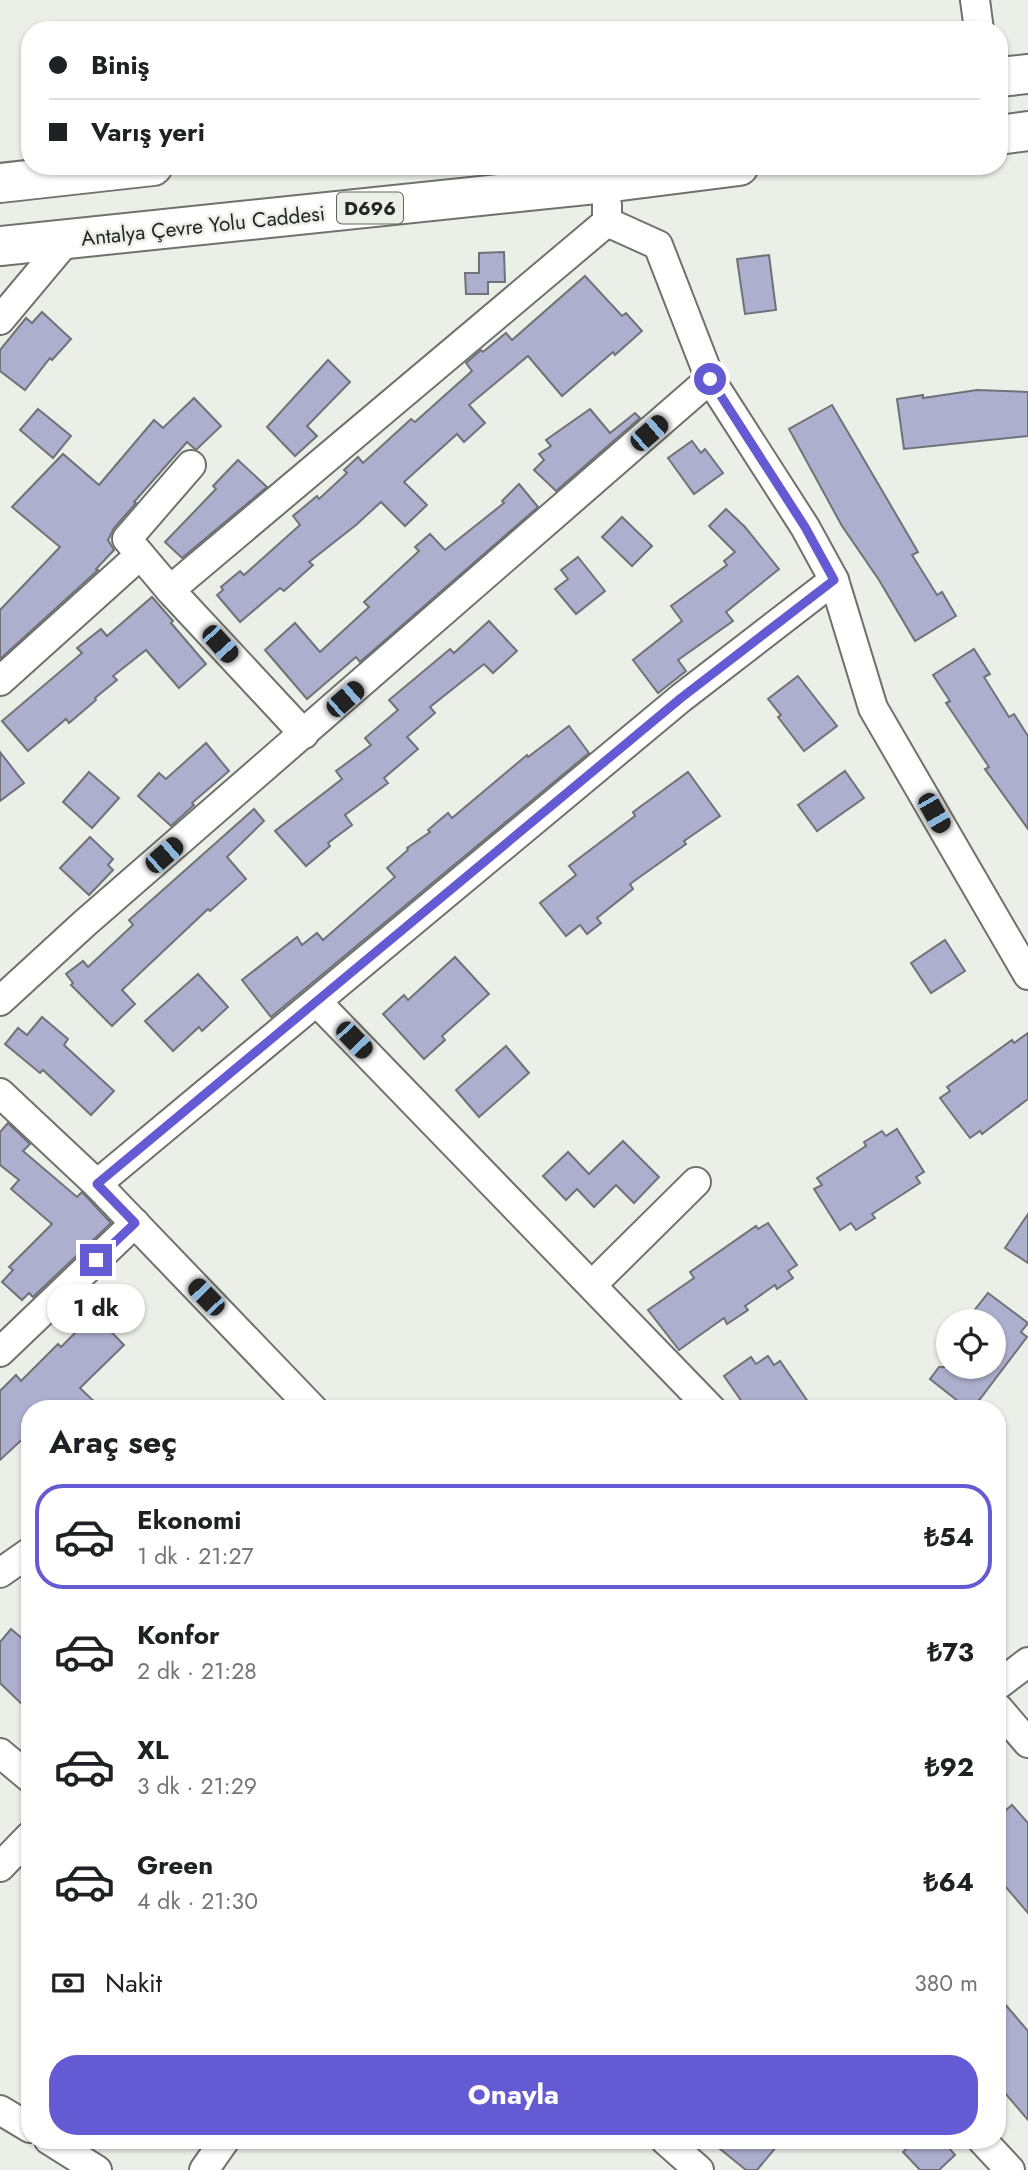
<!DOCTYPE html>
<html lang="tr">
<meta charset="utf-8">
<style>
:root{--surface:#fff;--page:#f2f2f2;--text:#202124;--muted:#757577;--line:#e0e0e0;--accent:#645ad3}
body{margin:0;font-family:Jost,sans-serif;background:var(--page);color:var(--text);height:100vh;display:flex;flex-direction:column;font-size:26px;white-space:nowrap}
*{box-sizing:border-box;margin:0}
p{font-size:23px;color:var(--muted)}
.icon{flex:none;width:38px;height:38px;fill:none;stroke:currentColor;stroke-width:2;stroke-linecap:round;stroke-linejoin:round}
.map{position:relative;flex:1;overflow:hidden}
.details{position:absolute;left:21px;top:1400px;width:985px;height:749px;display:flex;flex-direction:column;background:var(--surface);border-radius:28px;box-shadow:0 2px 5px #0004}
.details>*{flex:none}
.guide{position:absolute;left:21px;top:21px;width:987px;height:154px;border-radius:28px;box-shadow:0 2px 5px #0004;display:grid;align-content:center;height:154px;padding:0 28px;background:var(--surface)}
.tools{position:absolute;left:936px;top:1309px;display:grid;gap:14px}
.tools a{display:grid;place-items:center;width:70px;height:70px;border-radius:50%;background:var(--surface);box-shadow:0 2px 5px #0004;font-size:35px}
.end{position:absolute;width:32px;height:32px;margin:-16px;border:9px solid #645ad3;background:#fff;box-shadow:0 0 0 4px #fff}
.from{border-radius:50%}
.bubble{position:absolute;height:49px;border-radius:24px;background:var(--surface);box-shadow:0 2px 5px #0004;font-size:23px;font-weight:700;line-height:49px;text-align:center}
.car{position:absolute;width:21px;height:42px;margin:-21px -10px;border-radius:9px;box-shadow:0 0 5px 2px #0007;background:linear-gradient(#222 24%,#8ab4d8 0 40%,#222 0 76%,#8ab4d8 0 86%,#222 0)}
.guide b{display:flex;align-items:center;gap:24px;height:66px;font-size:26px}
.guide b+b{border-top:2px solid var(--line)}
.guide i{width:18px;height:18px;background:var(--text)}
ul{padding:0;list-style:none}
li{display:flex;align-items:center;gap:21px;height:105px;margin:0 14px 10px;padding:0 14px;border:4px solid transparent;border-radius:28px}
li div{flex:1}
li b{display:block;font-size:26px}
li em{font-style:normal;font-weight:700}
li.on{border-color:var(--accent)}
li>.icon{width:63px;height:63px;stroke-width:1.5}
h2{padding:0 28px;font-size:32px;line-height:84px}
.pay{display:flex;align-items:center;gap:18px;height:77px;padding:0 28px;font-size:26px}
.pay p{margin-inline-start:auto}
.primary-button{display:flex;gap:14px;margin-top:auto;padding:14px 28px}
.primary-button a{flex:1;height:80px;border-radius:28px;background:var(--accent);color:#fff;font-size:28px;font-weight:700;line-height:80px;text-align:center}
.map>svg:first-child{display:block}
.building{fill:#adafce;stroke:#717178;stroke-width:2}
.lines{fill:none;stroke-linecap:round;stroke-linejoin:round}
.minor-casing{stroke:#6e726c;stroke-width:32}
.trunk-casing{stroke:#6e726c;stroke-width:42}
.minor{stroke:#fff;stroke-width:28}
.trunk{stroke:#fff;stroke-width:38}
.route{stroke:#645ad3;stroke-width:9}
.labels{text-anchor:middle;stroke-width:5;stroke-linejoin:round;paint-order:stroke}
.shield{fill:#ebefe8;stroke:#616360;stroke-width:2}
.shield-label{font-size:19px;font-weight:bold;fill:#262725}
.street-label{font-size:21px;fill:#262725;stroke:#ebefe8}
</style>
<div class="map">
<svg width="1028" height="2170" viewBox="0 0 1028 2170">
<rect width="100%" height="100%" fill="#ebefe8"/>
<g class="building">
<polygon points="504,252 505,282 488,282 488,294 466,294 465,273 479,273 479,253"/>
<polygon points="769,255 776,310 745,314 737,259"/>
<polygon points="585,276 622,316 626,313 642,331 615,355 613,352 562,396 528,356 469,405 485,423 464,442 457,434 404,482 427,505 405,526 381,502 356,525 309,562 313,565 284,591 280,588 240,622 217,595 223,590 221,587 240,571 244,575 300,525 293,516 317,496 319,499 347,473 344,470 358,457 363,463 411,419 415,422 472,371 466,363 481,350 483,352 506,333 512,340"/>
<polygon points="42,312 71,339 52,360 50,358 25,390 0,371 0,350 26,318 32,323"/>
<polygon points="328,360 350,382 307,426 317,436 295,456 267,427"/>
<polygon points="977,390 1028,392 1028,436 904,449 897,399 923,395 923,398"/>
<polygon points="194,398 221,426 196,450 187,442 134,502 136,503 114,528 108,540 114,550 96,569 98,570 0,659 0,610 60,547 12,507 63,454 99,485 154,420 163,428"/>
<polygon points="832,405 918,552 912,555 937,595 942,592 956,616 915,641 879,580 842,526 789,429"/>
<polygon points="38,409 71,436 53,458 20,430"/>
<polygon points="590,409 610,433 635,413 640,418 556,491 534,470 544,460 539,454 551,446 546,440"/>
<polygon points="692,441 701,453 705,449 723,473 694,494 668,458"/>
<polygon points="238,460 267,487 182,558 165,542 216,489 213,486"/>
<polygon points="519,484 538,507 360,662 356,657 307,699 265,650 295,623 320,652 369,607 364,602 419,551 415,547 430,534 445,550 504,503 502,501"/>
<polygon points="726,509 745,527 779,569 726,612 733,621 678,660 686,671 658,693 633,660 682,621 671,606 727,565 724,561 735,552 709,526"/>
<polygon points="622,517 652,546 632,566 602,537"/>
<polygon points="578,557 605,591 576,614 555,589 568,579 561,570"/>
<polygon points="152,597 173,621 171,623 206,664 179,688 146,650 113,676 117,680 95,698 96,700 69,723 66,719 28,751 2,721 82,653 77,648 101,629 107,636"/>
<polygon points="489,621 517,651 493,673 484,664 430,707 435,713 407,737 418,749 384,778 388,783 345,815 352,825 328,843 330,846 306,866 275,831 342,779 336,771 371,745 365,738 398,710 389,700 450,649 454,653"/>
<polygon points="974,649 990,674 984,677 1009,717 1014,714 1028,736 1028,829 985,769 989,767 946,703 950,701 933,675"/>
<polygon points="798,676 837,726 804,751 778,717 781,715 768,699"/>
<polygon points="569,726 589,753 271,1017 242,980 297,937 302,945 317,933 323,940 395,877 387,868 408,850 407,848 430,832 428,830 448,813 452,818 527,755 528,757"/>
<polygon points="206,743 229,771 192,803 194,805 171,826 138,796 159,773 166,779"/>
<polygon points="0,752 24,783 0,801"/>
<polygon points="845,771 864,798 817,831 798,805"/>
<polygon points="89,772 119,798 92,828 63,802"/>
<polygon points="688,772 720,816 684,841 686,844 630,884 633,889 597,918 601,923 587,934 580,925 566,936 540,903 576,875 569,866 635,816 633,812"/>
<polygon points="254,809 264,821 227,857 246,879 210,911 208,909 122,990 135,1004 112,1026 71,985 73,983 66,974 83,961 88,967 133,925 129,920"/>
<polygon points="90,837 113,859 108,865 113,870 89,895 60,868"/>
<polygon points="945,940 965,971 931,993 911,963"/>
<polygon points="455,957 489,994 442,1036 445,1040 424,1059 383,1014 404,995 408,1000"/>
<polygon points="198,974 228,1007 202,1031 199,1027 173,1051 145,1021"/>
<polygon points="42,1017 68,1039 64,1045 114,1091 91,1115 43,1070 40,1073 5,1044 18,1028 27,1035"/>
<polygon points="1028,1033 1028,1099 982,1134 980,1131 970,1138 940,1098 950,1091 947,1087 1012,1040 1014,1043"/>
<polygon points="506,1046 529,1073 479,1117 456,1090"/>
<polygon points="8,1123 30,1144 23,1151 77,1197 82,1192 111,1223 33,1297 29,1293 22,1300 2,1282 13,1270 9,1267 52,1224 11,1189 19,1180 0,1165 0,1132"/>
<polygon points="897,1129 924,1172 916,1177 920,1183 872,1214 875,1218 856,1230 851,1223 840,1230 814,1189 822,1185 817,1178 866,1146 864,1142 882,1131 886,1136"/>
<polygon points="623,1141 659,1177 634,1203 616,1185 594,1207 577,1189 566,1200 543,1176 568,1152 589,1174"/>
<polygon points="1028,1214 1028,1263 1005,1248"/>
<polygon points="768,1223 797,1265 788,1271 793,1278 777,1289 775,1285 745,1306 748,1310 727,1324 724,1318 679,1350 648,1310 694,1278 690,1272 756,1226 758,1229"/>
<polygon points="988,1293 1028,1323 1021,1332 1027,1337 980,1399 968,1409 930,1379 939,1367 994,1367 994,1321 966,1321"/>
<polygon points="94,1314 124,1345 80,1388 102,1409 30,1409 30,1432 0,1460 0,1391 16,1375 21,1381 58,1344 61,1347"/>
<polygon points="768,1356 774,1365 780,1361 813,1409 747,1409 724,1376 751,1357 756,1364"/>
<polygon points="11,1629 30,1645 30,1712 0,1683 0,1642"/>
<polygon points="1012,1805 1028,1823 1028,1913 998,1878 998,1817"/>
<polygon points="998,1996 1028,2031 1028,2120 998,2085"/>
<polygon points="709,2140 782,2140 757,2170 746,2170"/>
<polygon points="916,2140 942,2140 955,2155 939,2170 920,2170 903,2152"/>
</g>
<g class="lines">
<defs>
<g id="minor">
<polyline points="975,0 979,30"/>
<polyline points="607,222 658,245 710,379 805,527 834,580 873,708 1028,975"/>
<polyline points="0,320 67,240"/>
<polyline points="191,465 127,539 170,590 304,734"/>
<polyline points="170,590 607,222 607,205"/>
<polyline points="0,681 140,555"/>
<polyline points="0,1001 85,923 710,379"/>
<polyline points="317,1002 711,1409"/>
<polyline points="0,1093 97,1184 313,1409"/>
<polyline points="97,1184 681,698 834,580"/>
<polyline points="592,1285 696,1182"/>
<polyline points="0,1352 135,1223"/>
<polyline points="0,1573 30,1552"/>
<polyline points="998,1685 1028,1662"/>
<polyline points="998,1708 1028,1743"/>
<polyline points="0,1753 30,1778"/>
<polyline points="0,1867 30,1836"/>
<polyline points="0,2110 30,2128"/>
<polyline points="49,2140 97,2170"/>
<polyline points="665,2140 699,2170"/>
<polyline points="982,2140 1010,2170"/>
<polyline points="204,2170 225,2140"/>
</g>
<g id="trunk">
<polyline points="999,77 1028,74"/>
<polyline points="999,135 1028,131"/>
<polyline points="0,183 153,166"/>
<polyline points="0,246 605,183 739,166"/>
</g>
</defs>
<use href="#minor" class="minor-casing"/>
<use href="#trunk" class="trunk-casing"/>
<use href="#minor" class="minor"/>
<use href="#trunk" class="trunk"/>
</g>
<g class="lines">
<polyline class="route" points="96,1260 135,1223 97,1184 681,698 834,580 805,527 710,379"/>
</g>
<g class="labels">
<rect class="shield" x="337" y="192.5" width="66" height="31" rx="5"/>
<g class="shield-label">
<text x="370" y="215">D696</text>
</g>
<g class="street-label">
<text transform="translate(203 226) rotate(-6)" y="7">Antalya Çevre Yolu Caddesi</text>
</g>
</g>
</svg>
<div class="tools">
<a><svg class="icon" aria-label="locate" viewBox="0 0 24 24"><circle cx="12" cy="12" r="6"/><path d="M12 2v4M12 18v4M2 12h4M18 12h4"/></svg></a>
</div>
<i class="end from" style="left:710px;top:379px"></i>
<i class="end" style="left:96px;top:1260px"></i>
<div class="bubble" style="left:47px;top:1284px;width:98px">1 dk</div>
<i class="car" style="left:649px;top:433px;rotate:49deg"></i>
<i class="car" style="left:220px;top:644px;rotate:138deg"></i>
<i class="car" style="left:345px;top:699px;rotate:49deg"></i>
<i class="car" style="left:934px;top:813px;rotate:150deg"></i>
<i class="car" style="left:164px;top:855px;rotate:49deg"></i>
<i class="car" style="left:354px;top:1040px;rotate:136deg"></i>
<i class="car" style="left:206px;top:1297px;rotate:316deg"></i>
<div class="guide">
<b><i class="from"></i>Biniş</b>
<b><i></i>Varış yeri</b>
</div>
<section class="details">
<h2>Araç seç</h2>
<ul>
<li class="on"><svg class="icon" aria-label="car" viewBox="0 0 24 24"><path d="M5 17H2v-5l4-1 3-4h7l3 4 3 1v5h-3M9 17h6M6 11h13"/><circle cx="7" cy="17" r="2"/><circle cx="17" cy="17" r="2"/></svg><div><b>Ekonomi</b><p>1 dk · 21:27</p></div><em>₺54</em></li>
<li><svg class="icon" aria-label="car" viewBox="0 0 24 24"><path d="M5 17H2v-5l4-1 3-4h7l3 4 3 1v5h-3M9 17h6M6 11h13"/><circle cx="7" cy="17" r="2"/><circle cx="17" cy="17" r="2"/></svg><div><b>Konfor</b><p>2 dk · 21:28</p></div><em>₺73</em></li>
<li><svg class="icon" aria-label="car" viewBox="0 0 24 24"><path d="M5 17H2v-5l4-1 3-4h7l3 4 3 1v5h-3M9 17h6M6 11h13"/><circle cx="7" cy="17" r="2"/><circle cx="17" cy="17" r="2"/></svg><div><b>XL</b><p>3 dk · 21:29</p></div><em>₺92</em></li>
<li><svg class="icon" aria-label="car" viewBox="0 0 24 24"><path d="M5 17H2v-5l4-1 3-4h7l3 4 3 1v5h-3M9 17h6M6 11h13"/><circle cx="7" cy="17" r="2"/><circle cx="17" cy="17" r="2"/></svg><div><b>Green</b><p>4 dk · 21:30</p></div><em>₺64</em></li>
</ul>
<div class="pay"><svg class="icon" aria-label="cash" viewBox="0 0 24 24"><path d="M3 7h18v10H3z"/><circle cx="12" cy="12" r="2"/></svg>Nakit<p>380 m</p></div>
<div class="primary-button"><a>Onayla</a></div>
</section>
</div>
